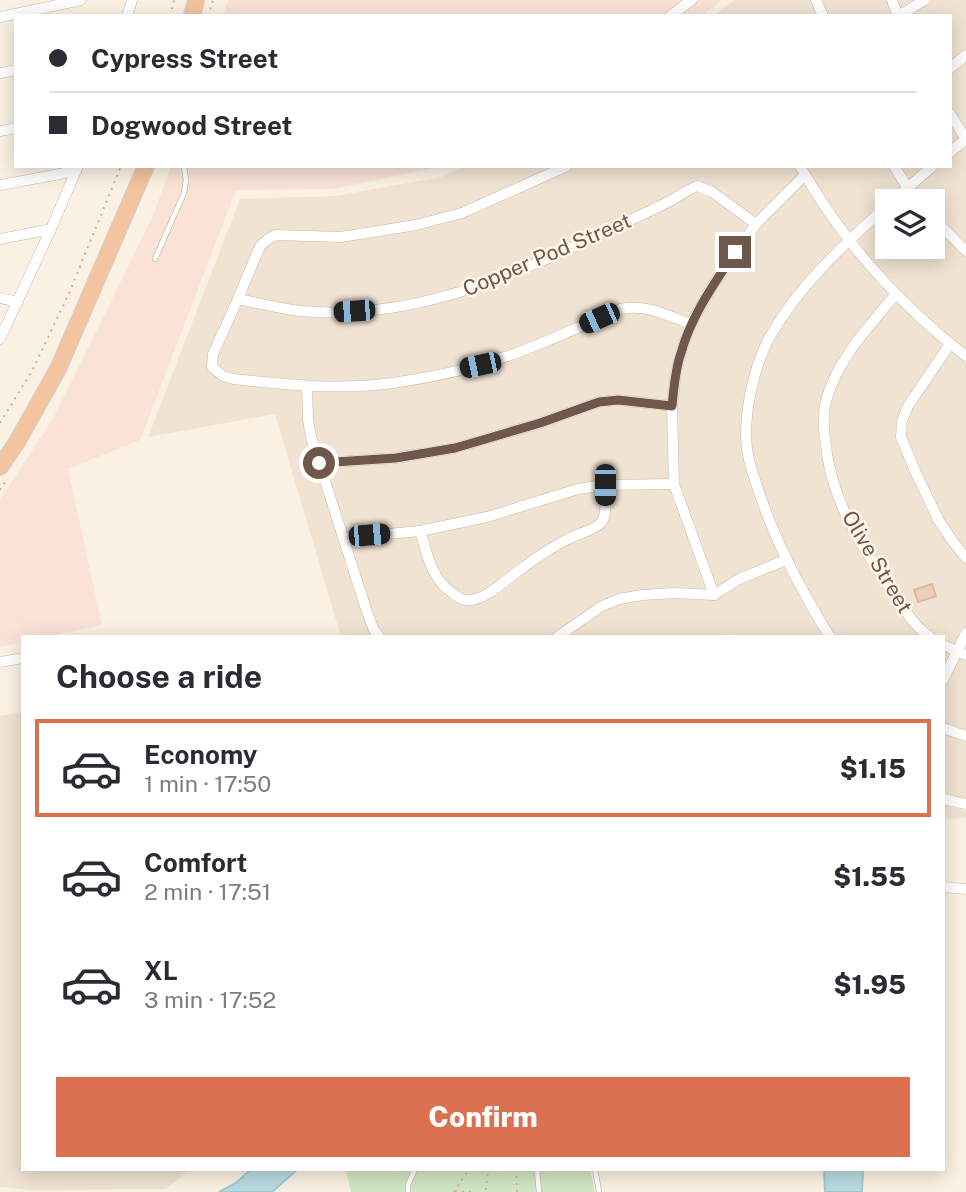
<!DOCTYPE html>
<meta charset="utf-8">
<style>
:root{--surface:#fff;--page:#f7f7f7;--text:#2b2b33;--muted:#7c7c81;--line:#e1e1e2;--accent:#db7151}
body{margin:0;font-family:"Public Sans",sans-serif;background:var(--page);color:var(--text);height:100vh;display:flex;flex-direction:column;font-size:26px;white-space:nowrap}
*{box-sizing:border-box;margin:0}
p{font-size:23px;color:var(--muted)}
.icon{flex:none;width:38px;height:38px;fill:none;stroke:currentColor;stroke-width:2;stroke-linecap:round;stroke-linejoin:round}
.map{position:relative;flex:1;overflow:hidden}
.side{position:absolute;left:21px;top:635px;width:924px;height:536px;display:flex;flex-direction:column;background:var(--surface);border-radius:0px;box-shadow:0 4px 18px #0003}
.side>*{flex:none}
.top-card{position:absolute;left:14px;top:14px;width:938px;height:154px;border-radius:0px;box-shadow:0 4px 18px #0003;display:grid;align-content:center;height:154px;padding:0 35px;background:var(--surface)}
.fabs{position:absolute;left:875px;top:189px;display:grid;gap:14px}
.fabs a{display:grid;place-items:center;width:70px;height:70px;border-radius:0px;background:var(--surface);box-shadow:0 4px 18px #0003;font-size:35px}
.end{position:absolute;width:32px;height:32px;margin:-16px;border:9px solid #6f584b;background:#fff;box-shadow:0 0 0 4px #fff}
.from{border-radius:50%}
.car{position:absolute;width:21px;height:42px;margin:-21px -10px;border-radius:9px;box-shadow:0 0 5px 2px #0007;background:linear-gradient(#222 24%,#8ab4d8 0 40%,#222 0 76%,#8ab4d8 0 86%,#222 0)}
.top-card b{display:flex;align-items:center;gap:24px;height:66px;font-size:26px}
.top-card b+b{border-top:2px solid var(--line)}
.top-card i{width:18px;height:18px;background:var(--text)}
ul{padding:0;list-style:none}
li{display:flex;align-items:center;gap:21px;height:98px;margin:0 14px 10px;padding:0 21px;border:4px solid transparent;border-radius:0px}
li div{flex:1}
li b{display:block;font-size:26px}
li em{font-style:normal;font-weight:800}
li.active{border-color:var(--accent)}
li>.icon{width:63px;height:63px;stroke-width:1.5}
h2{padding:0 35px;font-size:32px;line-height:84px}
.primary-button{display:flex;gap:14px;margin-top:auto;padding:14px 35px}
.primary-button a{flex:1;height:80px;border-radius:0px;background:var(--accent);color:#fff;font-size:28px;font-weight:800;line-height:80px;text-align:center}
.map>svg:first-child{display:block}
.residential{fill:#f1e3d2;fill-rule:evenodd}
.commercial{fill:#fae2d7}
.green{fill:#d1e6c3}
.water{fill:#b9dbe1;stroke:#a0cad2;stroke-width:2}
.building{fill:#edd0bc;stroke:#deb79e;stroke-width:2}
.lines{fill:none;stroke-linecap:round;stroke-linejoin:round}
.service-casing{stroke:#c9b9aa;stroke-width:6}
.minor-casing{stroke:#c9b9aa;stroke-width:11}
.trunk-casing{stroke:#d7d0cd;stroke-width:18}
.path{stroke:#d1b4a0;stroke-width:2;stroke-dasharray:2 5;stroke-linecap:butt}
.service{stroke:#fff;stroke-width:4.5}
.minor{stroke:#fff;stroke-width:10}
.trunk{stroke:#f2c49f;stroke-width:16}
.route{stroke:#6f584b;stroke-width:9}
.labels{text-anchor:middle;stroke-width:5;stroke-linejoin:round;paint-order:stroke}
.street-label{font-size:21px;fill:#6f584b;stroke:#fdf5e8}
</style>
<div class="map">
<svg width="966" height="1192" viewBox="0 0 966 1192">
<rect width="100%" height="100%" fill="#faf1e2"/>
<g class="residential">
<path d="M734,0H966V818L943,819V637H732L729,634L722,637H341L275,414L148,437L240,199L335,196L442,177L464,166H950V16H714ZM887,201H933V247H887Z"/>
<polygon points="23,712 23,1169 190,1169 166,1189 31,1190 0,1187 0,716"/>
</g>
<g class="commercial">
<polygon points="228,0 722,0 702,16 223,16"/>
<polygon points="171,166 444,166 332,189 236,190 140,440 68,469 102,625 45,637 23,637 23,642 0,647 0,500 54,417 153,216"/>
</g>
<polygon class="green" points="346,1169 590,1169 595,1192 351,1192"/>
<g class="water">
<polygon points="251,1169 298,1169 272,1192 219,1192 236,1183"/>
<polygon points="824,1169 863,1169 862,1192 825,1192"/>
</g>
<polygon class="building" points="932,584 936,596 918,602 914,590"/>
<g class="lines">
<defs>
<g id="service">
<polyline points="155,259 184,193 186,180 184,166"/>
<polyline points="537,1169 539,1192"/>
<polyline points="595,1169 599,1192"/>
<polyline points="408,1192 408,1185 415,1169"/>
</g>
<g id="minor">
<polyline points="816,0 823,16"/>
<polyline points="892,0 898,16"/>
<polyline points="127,16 132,0"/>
<polyline points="670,16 692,0"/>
<polyline points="898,16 925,0"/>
<polyline points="0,17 81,0"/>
<polyline points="950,68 966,55"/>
<polyline points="0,73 16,70"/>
<polyline points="950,114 966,139"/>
<polyline points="0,131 16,128"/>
<polyline points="950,152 966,139"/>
<path d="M567,166L462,213L416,225L341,237L275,235L267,240L261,245L257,253L238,299L213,354L212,367L223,376L234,379C288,385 344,391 399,382C442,376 486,365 527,349C559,337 589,322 620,309C648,304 665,315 691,324"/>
<path d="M800,166C841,239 899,305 966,356"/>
<polyline points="894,166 907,187 919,201"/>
<polyline points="0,185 76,171"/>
<polyline points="892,201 933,166"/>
<polyline points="933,218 966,251"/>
<polyline points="0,239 51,229"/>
<path d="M896,294C869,326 837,360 826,401C823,413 823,425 825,438C830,497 857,540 890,588C902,605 912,625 930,637"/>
<polyline points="0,298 18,302"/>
<path d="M238,299C259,303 280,309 301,311C406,321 504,280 597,236C619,225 642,215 664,204C675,199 685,191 697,186L712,192L756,224"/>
<polyline points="0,339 51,229 78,166"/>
<polyline points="950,344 908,406 902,421 901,437 916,473 939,521 954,543 966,558"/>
<polyline points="307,386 308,420 311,437 367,612 374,630 379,637"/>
<polyline points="319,463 396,458 455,448 540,423 599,402 618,400 672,406"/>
<path d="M420,531C427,553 431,578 451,592C455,595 460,599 465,600C484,603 510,576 525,566C540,555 555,545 572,537C580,533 594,530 601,523C608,514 605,496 605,485"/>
<polyline points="344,538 420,531 487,517 578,489 605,485 674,484"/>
<polyline points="714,595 674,484 672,406 676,373 681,352 691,324 712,286 756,224 805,175"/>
<polyline points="557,637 602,606 619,599 642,595 675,593 714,595 739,579 786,560"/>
<path d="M830,637C802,592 777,545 760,495C755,480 749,464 747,449C743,416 753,370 768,340C797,287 843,245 887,206"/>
<polyline points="943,645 966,655"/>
<polyline points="0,662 23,658"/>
<polyline points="943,680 966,633"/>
<polyline points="943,728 966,736"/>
<polyline points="943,799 966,804"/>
<polyline points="943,887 966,889"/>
</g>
<g id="trunk">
<polyline points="192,16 196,0"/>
<polyline points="0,467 17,442 58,369 146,166"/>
</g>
</defs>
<use href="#service" class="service-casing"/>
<use href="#minor" class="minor-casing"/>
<use href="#trunk" class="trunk-casing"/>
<g class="path">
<polyline points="170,16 174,0"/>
<polyline points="208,16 213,0"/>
<polyline points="0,423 32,371 70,291 121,166"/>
<polyline points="0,490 7,479"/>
<polyline points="516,1169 517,1192"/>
<polyline points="486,1190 488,1169"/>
<polyline points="455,1191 472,1192"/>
<polyline points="454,1192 469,1169"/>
</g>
<use href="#service" class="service"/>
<use href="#minor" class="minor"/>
<use href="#trunk" class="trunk"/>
</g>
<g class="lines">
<path class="route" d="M319,463L396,458L455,448L540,423L599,402L618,400L672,406C674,388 675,370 681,353C691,316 714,284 735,252"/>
</g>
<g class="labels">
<g class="street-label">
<text transform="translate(547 255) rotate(-23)" y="7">Copper Pod Street</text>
<text transform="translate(877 562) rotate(59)" y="7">Olive Street</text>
</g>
</g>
</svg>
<div class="fabs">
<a><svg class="icon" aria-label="layers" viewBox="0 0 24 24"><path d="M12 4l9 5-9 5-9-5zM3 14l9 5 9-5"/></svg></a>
</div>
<i class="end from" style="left:319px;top:463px"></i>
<i class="end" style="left:735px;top:252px"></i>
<i class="car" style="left:354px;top:311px;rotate:266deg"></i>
<i class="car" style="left:599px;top:318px;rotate:246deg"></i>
<i class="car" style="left:480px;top:365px;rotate:258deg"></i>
<i class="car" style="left:605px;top:485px;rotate:180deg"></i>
<i class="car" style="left:369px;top:535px;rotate:85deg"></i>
<div class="top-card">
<b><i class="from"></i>Cypress Street</b>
<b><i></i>Dogwood Street</b>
</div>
<section class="side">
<h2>Choose a ride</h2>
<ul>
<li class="active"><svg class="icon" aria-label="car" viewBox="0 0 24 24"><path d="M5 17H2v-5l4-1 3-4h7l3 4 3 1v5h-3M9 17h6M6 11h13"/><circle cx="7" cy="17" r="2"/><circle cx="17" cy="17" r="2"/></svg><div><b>Economy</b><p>1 min · 17:50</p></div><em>$1.15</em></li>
<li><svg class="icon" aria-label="car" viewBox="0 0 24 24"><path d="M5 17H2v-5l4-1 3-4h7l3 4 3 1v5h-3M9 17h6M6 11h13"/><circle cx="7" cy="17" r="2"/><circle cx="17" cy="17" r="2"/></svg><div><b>Comfort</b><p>2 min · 17:51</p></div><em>$1.55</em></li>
<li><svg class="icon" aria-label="car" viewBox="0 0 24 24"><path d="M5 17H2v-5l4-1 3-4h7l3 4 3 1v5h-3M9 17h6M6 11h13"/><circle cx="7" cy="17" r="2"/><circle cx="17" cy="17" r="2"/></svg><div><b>XL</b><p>3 min · 17:52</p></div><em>$1.95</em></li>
</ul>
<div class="primary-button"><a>Confirm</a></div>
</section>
</div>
